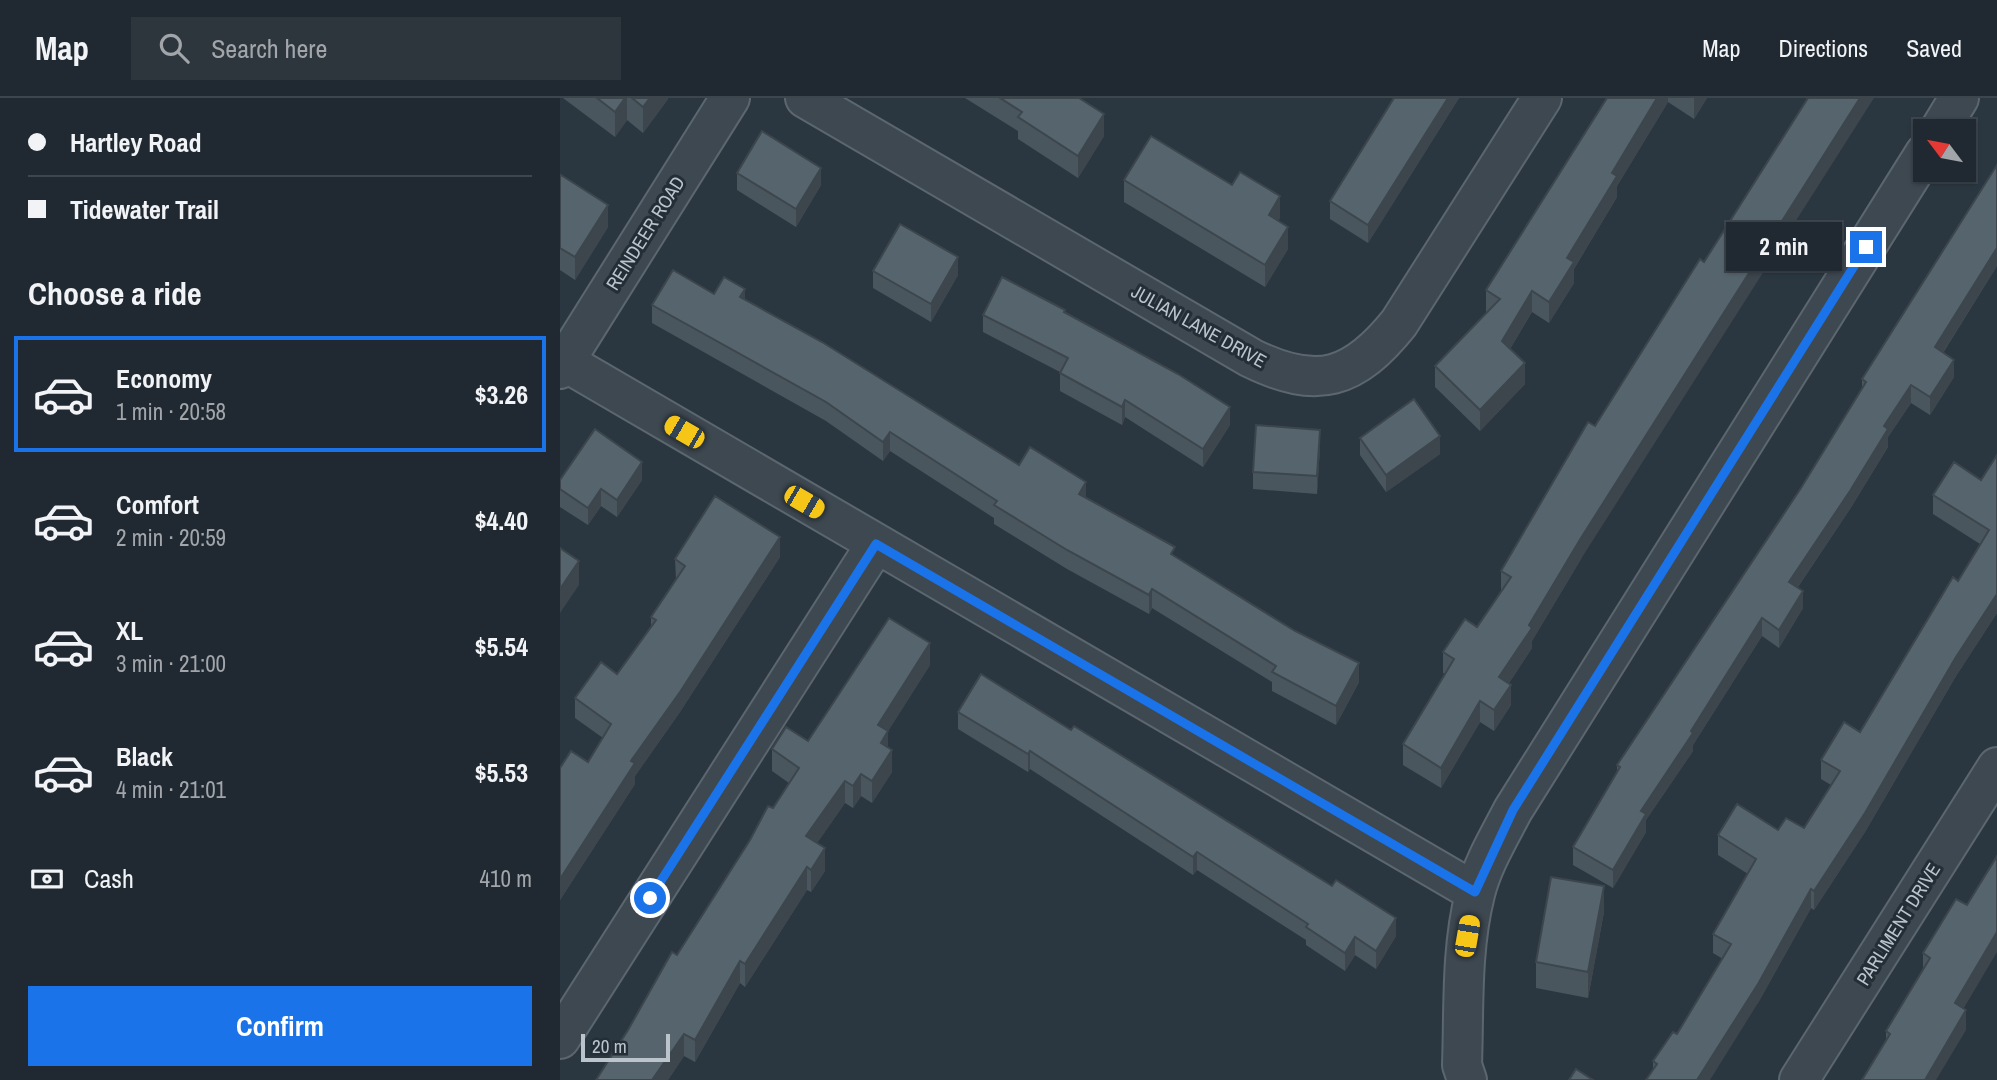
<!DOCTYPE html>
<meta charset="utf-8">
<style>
:root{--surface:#202931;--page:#2d353d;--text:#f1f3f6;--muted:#a2a6ab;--line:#3d454d;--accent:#1a73e8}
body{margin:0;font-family:"Archivo Narrow",sans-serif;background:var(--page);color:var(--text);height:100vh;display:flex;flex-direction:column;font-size:26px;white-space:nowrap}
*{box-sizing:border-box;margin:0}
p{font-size:23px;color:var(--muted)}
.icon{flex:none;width:38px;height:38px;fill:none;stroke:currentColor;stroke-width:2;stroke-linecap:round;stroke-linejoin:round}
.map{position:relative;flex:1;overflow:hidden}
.side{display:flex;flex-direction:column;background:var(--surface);width:560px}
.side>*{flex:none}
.guide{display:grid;align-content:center;height:154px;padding:0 28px;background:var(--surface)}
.needle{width:46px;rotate:302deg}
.controls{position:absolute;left:1353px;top:21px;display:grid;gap:14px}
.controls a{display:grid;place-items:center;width:63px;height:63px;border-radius:0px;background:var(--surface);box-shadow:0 2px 5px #0004,0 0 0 2px var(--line);font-size:35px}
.scale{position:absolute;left:21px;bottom:18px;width:89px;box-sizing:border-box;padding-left:7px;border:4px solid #bbc3cb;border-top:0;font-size:19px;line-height:24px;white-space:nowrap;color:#bbc3cb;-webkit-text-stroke:5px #232e36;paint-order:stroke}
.end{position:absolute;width:32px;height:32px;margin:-16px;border:9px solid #1a73e8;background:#fff;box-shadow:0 0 0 4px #fff}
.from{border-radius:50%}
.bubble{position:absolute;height:49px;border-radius:0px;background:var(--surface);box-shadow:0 2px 5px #0004,0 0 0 2px var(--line);font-size:23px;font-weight:800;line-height:49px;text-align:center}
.car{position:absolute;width:21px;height:42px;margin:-21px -10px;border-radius:9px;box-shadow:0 0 5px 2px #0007;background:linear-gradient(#f5c518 24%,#345 0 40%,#f5c518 0 76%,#345 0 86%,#f5c518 0)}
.guide b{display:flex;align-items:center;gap:24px;height:66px;font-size:26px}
.guide b+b{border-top:2px solid var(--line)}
.guide i{width:18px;height:18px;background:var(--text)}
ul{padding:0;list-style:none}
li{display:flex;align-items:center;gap:21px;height:116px;margin:0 14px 10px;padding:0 14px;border:4px solid transparent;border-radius:0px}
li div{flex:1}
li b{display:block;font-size:26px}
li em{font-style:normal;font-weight:800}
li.on{border-color:var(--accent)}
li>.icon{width:63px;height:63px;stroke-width:1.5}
h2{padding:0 28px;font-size:32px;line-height:84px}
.pay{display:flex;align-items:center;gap:18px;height:77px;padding:0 28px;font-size:26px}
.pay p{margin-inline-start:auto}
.action{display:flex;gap:14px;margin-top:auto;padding:14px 28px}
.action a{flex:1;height:80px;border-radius:0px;background:var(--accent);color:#fff;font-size:28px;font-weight:800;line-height:80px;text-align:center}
header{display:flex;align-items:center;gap:42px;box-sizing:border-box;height:98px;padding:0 35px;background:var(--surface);border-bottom:2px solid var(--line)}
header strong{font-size:33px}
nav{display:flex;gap:38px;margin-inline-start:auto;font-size:24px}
.search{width:490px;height:63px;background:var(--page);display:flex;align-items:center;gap:18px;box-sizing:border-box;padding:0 24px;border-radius:0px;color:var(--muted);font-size:26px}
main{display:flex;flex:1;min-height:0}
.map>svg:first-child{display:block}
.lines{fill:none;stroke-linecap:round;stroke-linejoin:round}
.minor-casing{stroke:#5c666e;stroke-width:42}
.minor{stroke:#3e4851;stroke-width:38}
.wall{fill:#4a565e}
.shaded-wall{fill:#3c464c}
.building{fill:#56646d;stroke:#3c464c;stroke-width:2}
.route{stroke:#1a73e8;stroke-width:9}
.labels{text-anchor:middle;stroke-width:6;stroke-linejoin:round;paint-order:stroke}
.street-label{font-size:19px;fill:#bbc3cb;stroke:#232e36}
</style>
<header>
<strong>Map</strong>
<div class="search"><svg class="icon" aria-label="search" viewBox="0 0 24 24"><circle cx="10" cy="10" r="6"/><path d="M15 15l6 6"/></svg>Search here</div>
<nav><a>Map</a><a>Directions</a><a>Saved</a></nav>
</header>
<main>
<section class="side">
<div class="guide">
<b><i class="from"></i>Hartley Road</b>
<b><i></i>Tidewater Trail</b>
</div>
<h2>Choose a ride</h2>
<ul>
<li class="on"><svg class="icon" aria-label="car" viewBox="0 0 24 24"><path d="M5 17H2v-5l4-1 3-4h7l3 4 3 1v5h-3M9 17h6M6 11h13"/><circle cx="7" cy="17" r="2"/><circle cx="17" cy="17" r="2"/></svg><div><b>Economy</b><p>1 min · 20:58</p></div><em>$3.26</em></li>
<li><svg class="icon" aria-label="car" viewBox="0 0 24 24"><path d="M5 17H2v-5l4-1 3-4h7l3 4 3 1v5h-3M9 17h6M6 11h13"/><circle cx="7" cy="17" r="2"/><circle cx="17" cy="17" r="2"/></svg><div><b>Comfort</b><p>2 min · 20:59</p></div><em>$4.40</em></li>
<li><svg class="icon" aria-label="car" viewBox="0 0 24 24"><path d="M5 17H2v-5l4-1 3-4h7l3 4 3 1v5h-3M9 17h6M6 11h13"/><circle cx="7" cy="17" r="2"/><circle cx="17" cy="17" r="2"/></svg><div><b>XL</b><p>3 min · 21:00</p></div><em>$5.54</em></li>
<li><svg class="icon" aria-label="car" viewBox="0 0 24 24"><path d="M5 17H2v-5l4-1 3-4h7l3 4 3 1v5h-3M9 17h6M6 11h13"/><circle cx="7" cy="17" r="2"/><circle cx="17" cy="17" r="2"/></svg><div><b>Black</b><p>4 min · 21:01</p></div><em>$5.53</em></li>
</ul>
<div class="pay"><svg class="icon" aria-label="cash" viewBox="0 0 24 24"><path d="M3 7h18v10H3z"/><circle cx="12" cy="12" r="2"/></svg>Cash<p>410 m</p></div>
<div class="action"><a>Confirm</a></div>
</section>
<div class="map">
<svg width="1437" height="982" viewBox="0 0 1437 982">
<rect width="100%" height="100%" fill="#2a3741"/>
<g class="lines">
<defs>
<g id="minor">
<path d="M245,0L691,260C758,293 794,281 839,225L982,0"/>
<polyline points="1379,33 1399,0"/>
<polyline points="0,261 915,794"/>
<polyline points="0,271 170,0"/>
<polyline points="0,941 316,446"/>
<path d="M907,982L902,967C904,911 901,851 915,796C922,767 939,739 953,712L1365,55"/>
<polyline points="1239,982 1437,669"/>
</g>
</defs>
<use href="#minor" class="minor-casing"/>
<use href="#minor" class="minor"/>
</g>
<g class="wall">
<polygon points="3,0 108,0 108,1 83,35 67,22 55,39"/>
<polygon points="405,0 519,0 544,38 518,80 458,41 458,33"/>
<polygon points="834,0 899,0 808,145 770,121 770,103"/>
<polygon points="1047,0 1147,0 1134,21 1108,4 1057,88 1057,99 1014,171 1014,185 989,225 972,214 950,251 965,286 920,333 875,289 875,268 927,214 926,214 926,192"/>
<polygon points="177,75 261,87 236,129 177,92"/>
<polygon points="0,79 48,129 15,182 0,172"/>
<polygon points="564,82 720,120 718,123 728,151 705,189 564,104"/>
<polygon points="1144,164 1021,461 972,543 972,550 949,585 951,607 934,633 920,624 881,690 843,667 843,646 885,576 883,575 883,554 917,529 941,493 941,473"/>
<polygon points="1437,168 1383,255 1394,279 1370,317 1351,305 1328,339 1328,349 1290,411 1238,489 1243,510 1219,550 1202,538 1133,647 1133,653 1086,722 1086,734 1053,790 1013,767 1013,749 1057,674 1057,667 1241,390 1302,291 1302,281"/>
<polygon points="313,173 398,177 371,224 313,190"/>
<polygon points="154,196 185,202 459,367 526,400 615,459 799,584 776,627 712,593 712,584 592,510 589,516 507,471 434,426 434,420 330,353 323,363 266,323 92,225 92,207"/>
<polygon points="505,215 670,327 643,369 565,319 562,327 500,293 500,274 423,234 423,217"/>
<polygon points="800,340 880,356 826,394 800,357"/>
<polygon points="760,350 757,396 693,391 693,374"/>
<polygon points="1437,357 1437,515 1396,578 1305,734 1254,812 1251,810 1198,905 1093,971 1093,963 1117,936 1163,861 1153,855 1153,836 1188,776 1158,757 1158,737 1244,730 1271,687 1261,681 1261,662 1300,634 1398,483 1420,446 1373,416 1373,397 1421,382"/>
<polygon points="0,382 82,382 57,419 41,408 28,427 0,409"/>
<polygon points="220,459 120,614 75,678 75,686 0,802 0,670 28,664 43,640 15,620 15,600 57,576 91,529 91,519 116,482 115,461"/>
<polygon points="370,567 328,633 328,649 332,674 312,705 301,698 293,710 285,705 257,745 265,773 251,794 247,792 185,889 180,885 135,964 124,958 108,982 36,982 229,685 212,673 212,651 248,643"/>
<polygon points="398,614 836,838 816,871 795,857 785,873 746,847 746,842 637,772 633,777 470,671 468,674 398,631"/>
<polygon points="1396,801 1403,910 1406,932 1326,942 1326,933 1363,871 1363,855"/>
<polygon points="1044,814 1028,900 976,890 976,864"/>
</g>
<g class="shaded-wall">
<polygon points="65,0 67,0 67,22 55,39 55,14"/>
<polygon points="90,0 108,0 108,1 83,35 83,9"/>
<polygon points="888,0 899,0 808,145 808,127"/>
<polygon points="1097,0 1108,0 1108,4 1057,88 1057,99 1014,171 1014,185 989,225 989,204 1007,160 1052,75"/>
<polygon points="1134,0 1147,0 1134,21"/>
<polygon points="1300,0 1314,0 1021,461 972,543 972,550 939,600 939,579 1021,440"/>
<polygon points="544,16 544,38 518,80 518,58"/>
<polygon points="261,70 261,87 236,129 236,111"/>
<polygon points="720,98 720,120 709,139 709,117"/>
<polygon points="48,107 48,129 15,182 15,159"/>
<polygon points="728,129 728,151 705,189 705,167"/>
<polygon points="1437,150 1437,168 1375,267 1375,249"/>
<polygon points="398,159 398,177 371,224 371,206"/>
<polygon points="185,191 185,210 180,199"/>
<polygon points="972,193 972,214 942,264 942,243"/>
<polygon points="1394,262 1394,279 1370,317 1370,299"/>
<polygon points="965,265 965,286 920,333 920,312"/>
<polygon points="1351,287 1351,305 1328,339 1328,349 1290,411 1229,502 1229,484 1324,328"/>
<polygon points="565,302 565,319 562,327 562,309"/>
<polygon points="670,309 670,327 643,369 643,351"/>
<polygon points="760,332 760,350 757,396 757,378"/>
<polygon points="330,334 330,353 323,363 323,344"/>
<polygon points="880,338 880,356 826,394 826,377"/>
<polygon points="82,364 82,382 57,419 57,402"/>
<polygon points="526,384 526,403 519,396"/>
<polygon points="41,391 41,408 28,427 28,410"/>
<polygon points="220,439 220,459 120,614 75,678 75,686 0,802 0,781 71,663"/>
<polygon points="19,463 19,487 0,515 0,491"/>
<polygon points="592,491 592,510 589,516 589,497"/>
<polygon points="1243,493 1243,510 1219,550 1219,532"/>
<polygon points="1437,496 1437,515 1396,578 1305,734 1254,812 1254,793 1396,559"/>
<polygon points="1202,520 1202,538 1133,647 1133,653 1086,722 1086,734 1053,790 1053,772 1081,713"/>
<polygon points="370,545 370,567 318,649 318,627"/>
<polygon points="799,565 799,584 776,627 776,608"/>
<polygon points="951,587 951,607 934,633 934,612"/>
<polygon points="920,603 920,624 881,690 881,670"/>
<polygon points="328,633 328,656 321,645"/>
<polygon points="332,652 332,674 312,705 312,683"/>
<polygon points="470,653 470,671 468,674 468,656"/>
<polygon points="301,676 301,698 293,710 293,688"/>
<polygon points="285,683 285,705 246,761 246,738"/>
<polygon points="265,750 265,773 251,794 251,772"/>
<polygon points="637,754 637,772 633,777 633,759"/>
<polygon points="247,769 247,792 185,889 185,866"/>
<polygon points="1044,788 1044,814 1028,900 1028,874"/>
<polygon points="1251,791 1251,810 1198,905 1150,982 1137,982"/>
<polygon points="836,820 836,838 816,871 816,853"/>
<polygon points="1437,834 1437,854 1395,925 1395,905"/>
<polygon points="795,839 795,857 785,873 785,855"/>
<polygon points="180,863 180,885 135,964 135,942"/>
<polygon points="1406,912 1406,932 1376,982 1365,982"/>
<polygon points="124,936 124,958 108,982 92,982"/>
</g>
<g class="building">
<polygon points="37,0 65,0 55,14"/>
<polygon points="72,0 90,0 83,9"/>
<polygon points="440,0 519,0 544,16 518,58 458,19 462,14"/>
<polygon points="834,0 888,0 808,127 770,103"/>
<polygon points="1047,0 1097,0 1052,75 1057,78 1007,160 1014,164 989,204 972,193 942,243 965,265 920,312 875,268 940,201 926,192"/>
<polygon points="1248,0 1300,0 1021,440 969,527 972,530 939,579 951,587 934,612 920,603 881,670 843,646 894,561 883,554 905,521 917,529 951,479 941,473 1028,324 1035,328 1140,161 1144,164"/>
<polygon points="202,33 261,70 236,111 177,75"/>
<polygon points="591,38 672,87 680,74 720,98 709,117 728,129 705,167 564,82"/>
<polygon points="1437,67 1437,150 1375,249 1394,262 1370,299 1351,287 1324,328 1328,331 1290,393 1229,484 1243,493 1219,532 1202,520 1131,633 1133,635 1081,713 1086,716 1053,772 1013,749 1060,669 1057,667 1241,390 1306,284 1302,281"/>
<polygon points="1,77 48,107 15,159 0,150 0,79"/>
<polygon points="340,126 398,159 371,206 313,173"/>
<polygon points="113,172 154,196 164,179 185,191 180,199 262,244 459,367 470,349 526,384 519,396 615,449 611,456 735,533 799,565 776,608 712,574 716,568 592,491 589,497 507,452 434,407 437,403 330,334 323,344 266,304 92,207"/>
<polygon points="442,179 505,212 504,214 618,276 670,309 643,351 565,302 562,309 500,275 508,260 423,217"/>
<polygon points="854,301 880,338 826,377 800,340"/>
<polygon points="696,327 760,332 757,378 693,374"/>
<polygon points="35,331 82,364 57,402 41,391 28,410 0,391 0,382"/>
<polygon points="1437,357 1437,496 1396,559 1305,715 1254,793 1251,791 1198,886 1137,982 1086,982 1097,966 1093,963 1113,934 1117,936 1171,846 1153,836 1196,761 1158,737 1177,706 1218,732 1226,720 1244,730 1280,673 1261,662 1284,624 1300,634 1393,479 1398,483 1429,432 1373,397 1394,364 1421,382"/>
<polygon points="155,398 220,439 120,594 71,663 75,665 0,781 0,670 11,653 28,664 51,626 15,600 41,564 57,576 96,522 91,519 125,468 115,461"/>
<polygon points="0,450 19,463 0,491"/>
<polygon points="329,520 370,545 318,627 328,633 321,645 332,652 312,683 301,676 293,688 285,683 246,738 265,750 251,772 247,769 185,866 180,863 135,942 124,936 92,982 36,982 68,932 112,854 117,857 190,742 208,708 213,710 239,670 212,651 226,629 248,643"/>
<polygon points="421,576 511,632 514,628 772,788 776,782 836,820 816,853 795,839 785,855 746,829 748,826 637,754 633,759 470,653 468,656 398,614"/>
<polygon points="1437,758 1437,834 1395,905 1406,912 1365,982 1302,982 1330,936 1326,933 1370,860 1363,855 1396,801 1407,807"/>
<polygon points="991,779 1044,788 1028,874 976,864"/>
<polygon points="1016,971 1033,982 1009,982"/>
</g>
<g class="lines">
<polyline class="route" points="90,800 316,446 915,794 953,712 1306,149"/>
</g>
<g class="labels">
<g class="street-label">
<text transform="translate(85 135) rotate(-58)" y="7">REINDEER ROAD</text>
<text transform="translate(639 228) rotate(29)" y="7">JULIAN LANE DRIVE</text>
<text transform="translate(1338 826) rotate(-58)" y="7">PARLIMENT DRIVE</text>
</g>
</g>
</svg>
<div class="controls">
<a><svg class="needle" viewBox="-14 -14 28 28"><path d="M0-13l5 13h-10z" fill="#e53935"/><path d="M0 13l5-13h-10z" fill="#a2a6ab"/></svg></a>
</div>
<div class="scale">20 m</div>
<i class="end from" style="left:90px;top:800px"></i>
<i class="end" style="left:1306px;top:149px"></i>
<div class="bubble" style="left:1166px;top:124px;width:116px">2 min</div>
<i class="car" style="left:124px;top:334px;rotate:300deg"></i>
<i class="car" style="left:244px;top:404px;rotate:120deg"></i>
<i class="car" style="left:907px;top:838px;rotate:10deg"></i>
</div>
</main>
